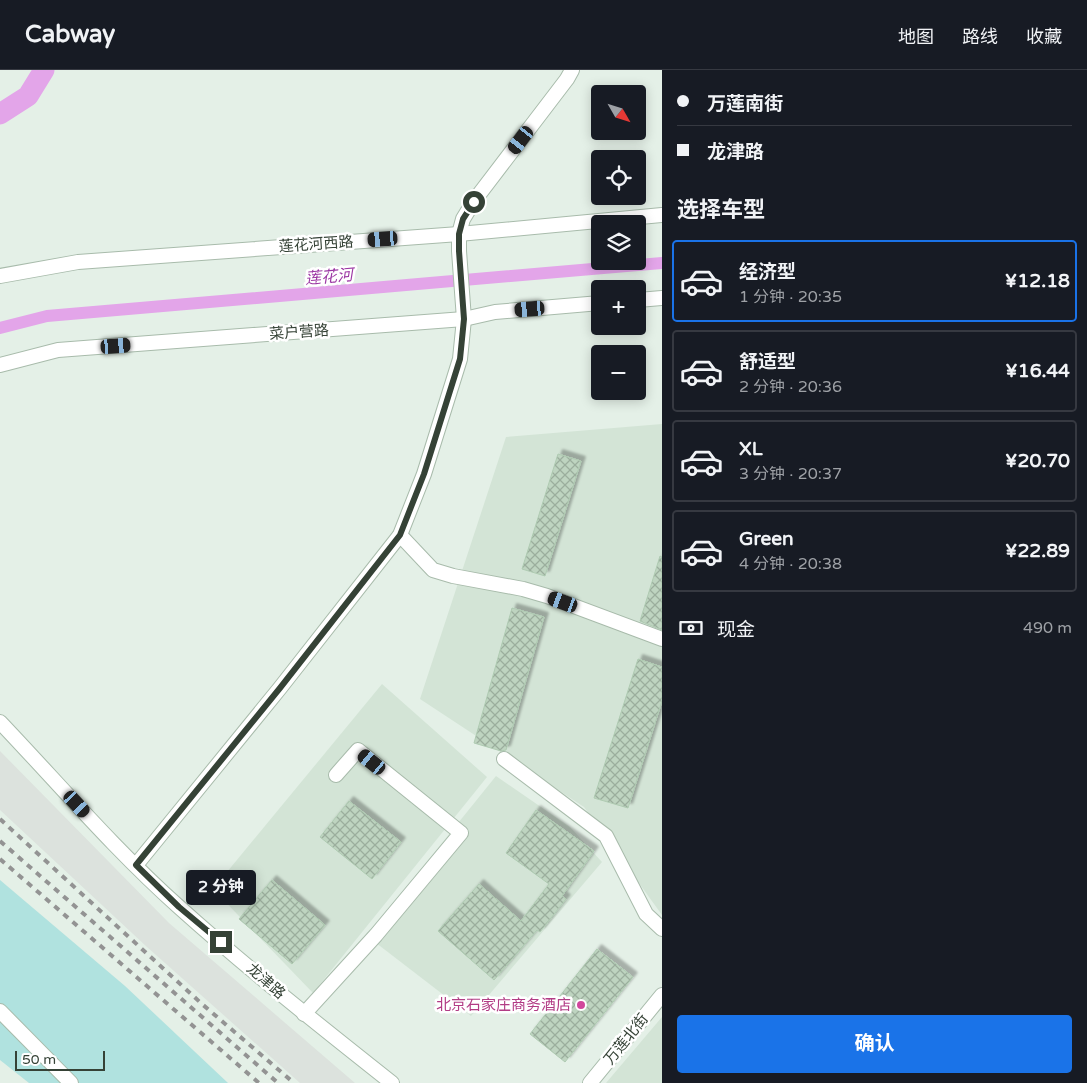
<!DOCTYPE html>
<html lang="zh">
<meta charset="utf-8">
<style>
:root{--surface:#171b24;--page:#242831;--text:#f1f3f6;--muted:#9ea1a6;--line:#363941;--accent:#1a73e8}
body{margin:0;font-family:"Varela Round","Noto Sans SC",sans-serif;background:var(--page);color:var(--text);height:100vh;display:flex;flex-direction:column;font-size:19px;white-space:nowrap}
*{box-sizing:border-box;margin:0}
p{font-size:16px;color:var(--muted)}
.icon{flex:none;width:28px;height:28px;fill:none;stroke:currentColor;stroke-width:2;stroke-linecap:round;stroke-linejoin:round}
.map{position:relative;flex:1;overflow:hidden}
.details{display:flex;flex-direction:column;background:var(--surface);width:425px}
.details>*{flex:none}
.top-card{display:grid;align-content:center;height:110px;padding:0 15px;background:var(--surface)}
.needle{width:32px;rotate:129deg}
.buttons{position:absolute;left:591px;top:15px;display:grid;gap:10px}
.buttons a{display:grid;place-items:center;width:55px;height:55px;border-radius:5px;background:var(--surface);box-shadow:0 2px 12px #0003;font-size:25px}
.scale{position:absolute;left:15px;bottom:12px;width:90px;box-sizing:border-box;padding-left:5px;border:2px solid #354236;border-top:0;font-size:14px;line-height:18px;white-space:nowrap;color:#354236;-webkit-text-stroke:4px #fff;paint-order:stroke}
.end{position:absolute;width:22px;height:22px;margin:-11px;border:6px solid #354236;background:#fff;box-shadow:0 0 0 2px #fff}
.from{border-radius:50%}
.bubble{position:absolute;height:35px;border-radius:5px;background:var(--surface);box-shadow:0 2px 12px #0003;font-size:16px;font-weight:700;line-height:35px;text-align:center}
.car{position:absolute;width:15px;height:30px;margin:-15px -8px;border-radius:6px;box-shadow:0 0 4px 1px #0007;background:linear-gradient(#222 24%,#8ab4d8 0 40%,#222 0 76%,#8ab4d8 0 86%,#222 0)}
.top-card b{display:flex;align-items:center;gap:18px;height:48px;font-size:19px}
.top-card b+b{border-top:1px solid var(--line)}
.top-card i{width:12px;height:12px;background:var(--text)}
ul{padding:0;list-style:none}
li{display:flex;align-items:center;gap:15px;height:82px;margin:0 10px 8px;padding:0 5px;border:2px solid var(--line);border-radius:5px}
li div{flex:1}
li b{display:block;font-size:19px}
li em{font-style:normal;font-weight:700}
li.selected{border-color:var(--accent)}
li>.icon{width:45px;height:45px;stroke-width:1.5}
h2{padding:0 15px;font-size:22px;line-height:60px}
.pay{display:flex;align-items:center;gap:12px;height:55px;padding:0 15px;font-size:19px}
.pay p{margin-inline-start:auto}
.action{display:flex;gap:10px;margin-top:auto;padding:10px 15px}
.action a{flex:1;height:58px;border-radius:5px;background:var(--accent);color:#fff;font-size:20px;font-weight:700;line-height:58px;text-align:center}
header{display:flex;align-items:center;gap:30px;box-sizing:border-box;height:70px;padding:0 25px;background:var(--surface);border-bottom:1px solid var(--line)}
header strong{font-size:24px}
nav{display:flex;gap:28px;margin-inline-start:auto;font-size:18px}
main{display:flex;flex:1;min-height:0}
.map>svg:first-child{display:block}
.residential{fill:#d3e4d6}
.green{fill:#b0e2df}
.parking{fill:#dce2dd}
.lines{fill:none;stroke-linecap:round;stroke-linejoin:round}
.canal{stroke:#e3a5e9;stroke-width:12}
.river{stroke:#e3a5e9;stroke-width:21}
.building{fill:url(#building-cross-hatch);stroke:#afcbb2;filter:url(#shadow)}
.minor-casing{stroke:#a8bbab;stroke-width:16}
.minor{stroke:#fff;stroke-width:14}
.rail{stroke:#939393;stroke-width:4;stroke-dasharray:6 6;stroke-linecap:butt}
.route{stroke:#354236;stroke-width:6}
.hotel-dot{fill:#d1479c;stroke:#fff;stroke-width:2}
.labels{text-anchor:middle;stroke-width:5;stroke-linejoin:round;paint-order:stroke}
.street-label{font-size:15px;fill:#354236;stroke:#fff}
.hotel-label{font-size:15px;fill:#b23c85;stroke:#fff;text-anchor:end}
.water-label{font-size:16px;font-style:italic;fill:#9c38a4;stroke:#fff}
</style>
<header>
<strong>Cabway</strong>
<nav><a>地图</a><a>路线</a><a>收藏</a></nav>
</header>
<main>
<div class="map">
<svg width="662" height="1013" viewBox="0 0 662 1013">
<defs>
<pattern id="building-cross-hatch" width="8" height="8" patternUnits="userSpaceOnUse" patternTransform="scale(1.25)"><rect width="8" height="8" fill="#bed4c0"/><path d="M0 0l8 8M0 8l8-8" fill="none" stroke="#9bae9d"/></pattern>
<filter id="shadow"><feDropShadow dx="4.5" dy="-4.5" stdDeviation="1" flood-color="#0004"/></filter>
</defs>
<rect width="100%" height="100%" fill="#e4f0e7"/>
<g class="residential">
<polygon points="662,354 662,845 584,737 420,629 506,367"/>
<polygon points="382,614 487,707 313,923 213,819"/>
<polygon points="496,706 570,757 602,792 471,946 367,866"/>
<polygon points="662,947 662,1013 606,1013"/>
</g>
<polygon class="green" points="0,810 125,916 228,1013 29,1013 0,990"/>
<polygon class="parking" points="0,681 169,853 355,1013 300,1013 147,877 0,740"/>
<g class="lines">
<polyline class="canal" points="0,258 47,246 662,193"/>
<polyline class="river" points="0,44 28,26 44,0"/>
</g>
<g class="building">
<polygon points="558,384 581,391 545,506 522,499"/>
<polygon points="660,486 662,487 662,560 640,551"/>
<polygon points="512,538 544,547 506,680 501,681 474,673"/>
<polygon points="638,589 662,597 662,631 628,738 594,728"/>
<polygon points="349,731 401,772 372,809 320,767"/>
<polygon points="536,740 594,781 562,826 566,829 540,862 537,860 494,910 438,861 479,814 521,851 549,814 506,783"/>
<polygon points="272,810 325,855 292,894 239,849"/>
<polygon points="597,879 633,907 565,992 530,964"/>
</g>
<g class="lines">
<defs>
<g id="minor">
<polyline points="0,206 78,192 459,164 662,145"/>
<polyline points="638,230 662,228"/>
<polyline points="0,295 58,280 464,249 495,242 600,233"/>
<polyline points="400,465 433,500 453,506 523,519 547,526 662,569"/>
<path d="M0,652C59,714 115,780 179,837C248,899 320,956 392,1013"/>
<polyline points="504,689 606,766 646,844 662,859"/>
<polyline points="136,795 280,618 400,465 424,404 460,289 464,249 459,181 459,164 463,149 474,131 567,9 572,0"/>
<polyline points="0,941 71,1013"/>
<polyline points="304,944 376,865 461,763 358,680 336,705"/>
<polyline points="590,1013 662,925"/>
</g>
</defs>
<use href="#minor" class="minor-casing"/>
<use href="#minor" class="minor"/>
<g class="rail">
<polyline points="0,749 202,934 294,1013"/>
<polyline points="0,771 278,1013"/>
<polyline points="0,789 259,1013"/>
</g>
</g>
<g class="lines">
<polyline class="route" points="221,872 179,837 136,795 280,618 400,465 424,404 460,289 464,249 459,181 459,164 463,149 474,132"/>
</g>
<circle class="hotel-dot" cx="581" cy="935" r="5"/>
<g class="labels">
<g class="street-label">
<text transform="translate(316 174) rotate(-4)" y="5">莲花河西路</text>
<text transform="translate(299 262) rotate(-4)" y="5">菜户营路</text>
<text transform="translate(266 911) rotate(41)" y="5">龙津路</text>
<text transform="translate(626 969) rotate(-51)" y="5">万莲北街</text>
</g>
<g class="hotel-label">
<text x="571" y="940">北京石家庄商务酒店</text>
</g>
<g class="water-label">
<text transform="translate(329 206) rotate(-5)" y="6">莲花河</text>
</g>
</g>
</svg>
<div class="buttons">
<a><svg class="needle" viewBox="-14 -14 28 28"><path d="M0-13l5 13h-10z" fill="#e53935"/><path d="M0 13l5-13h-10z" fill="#9ea1a6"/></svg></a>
<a><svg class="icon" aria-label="locate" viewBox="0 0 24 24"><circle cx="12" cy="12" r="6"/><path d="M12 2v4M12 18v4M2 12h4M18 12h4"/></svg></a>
<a><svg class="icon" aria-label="layers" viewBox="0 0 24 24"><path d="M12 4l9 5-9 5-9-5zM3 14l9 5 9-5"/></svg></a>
<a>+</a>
<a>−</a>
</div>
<div class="scale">50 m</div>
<i class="end from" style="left:474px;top:132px"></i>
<i class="end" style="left:221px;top:872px"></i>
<div class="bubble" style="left:186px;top:800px;width:70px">2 分钟</div>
<i class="car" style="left:521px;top:70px;rotate:217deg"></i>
<i class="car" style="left:383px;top:169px;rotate:266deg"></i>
<i class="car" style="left:530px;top:239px;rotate:265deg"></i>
<i class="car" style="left:116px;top:276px;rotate:86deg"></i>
<i class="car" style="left:563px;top:532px;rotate:290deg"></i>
<i class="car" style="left:372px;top:692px;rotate:309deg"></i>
<i class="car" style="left:77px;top:734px;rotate:137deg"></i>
</div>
<section class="details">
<div class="top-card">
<b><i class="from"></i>万莲南街</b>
<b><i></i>龙津路</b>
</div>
<h2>选择车型</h2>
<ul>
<li class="selected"><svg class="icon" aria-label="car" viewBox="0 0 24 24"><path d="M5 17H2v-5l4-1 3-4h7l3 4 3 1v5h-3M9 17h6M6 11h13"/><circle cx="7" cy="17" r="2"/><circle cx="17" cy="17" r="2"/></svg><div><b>经济型</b><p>1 分钟 · 20:35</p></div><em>¥12.18</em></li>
<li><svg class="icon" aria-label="car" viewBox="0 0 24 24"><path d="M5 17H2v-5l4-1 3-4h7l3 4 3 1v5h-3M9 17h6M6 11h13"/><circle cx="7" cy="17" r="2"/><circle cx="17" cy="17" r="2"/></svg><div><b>舒适型</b><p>2 分钟 · 20:36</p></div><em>¥16.44</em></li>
<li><svg class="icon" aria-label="car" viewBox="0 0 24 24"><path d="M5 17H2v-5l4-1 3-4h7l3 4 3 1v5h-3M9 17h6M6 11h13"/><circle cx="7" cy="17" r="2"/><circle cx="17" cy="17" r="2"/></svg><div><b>XL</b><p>3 分钟 · 20:37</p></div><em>¥20.70</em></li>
<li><svg class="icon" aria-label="car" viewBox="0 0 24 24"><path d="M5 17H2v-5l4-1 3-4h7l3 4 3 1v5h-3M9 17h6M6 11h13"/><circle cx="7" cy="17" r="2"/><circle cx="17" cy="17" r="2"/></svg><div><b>Green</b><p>4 分钟 · 20:38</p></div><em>¥22.89</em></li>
</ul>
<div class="pay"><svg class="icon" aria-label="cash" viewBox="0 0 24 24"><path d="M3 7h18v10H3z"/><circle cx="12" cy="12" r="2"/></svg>现金<p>490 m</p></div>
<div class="action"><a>确认</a></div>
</section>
</main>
